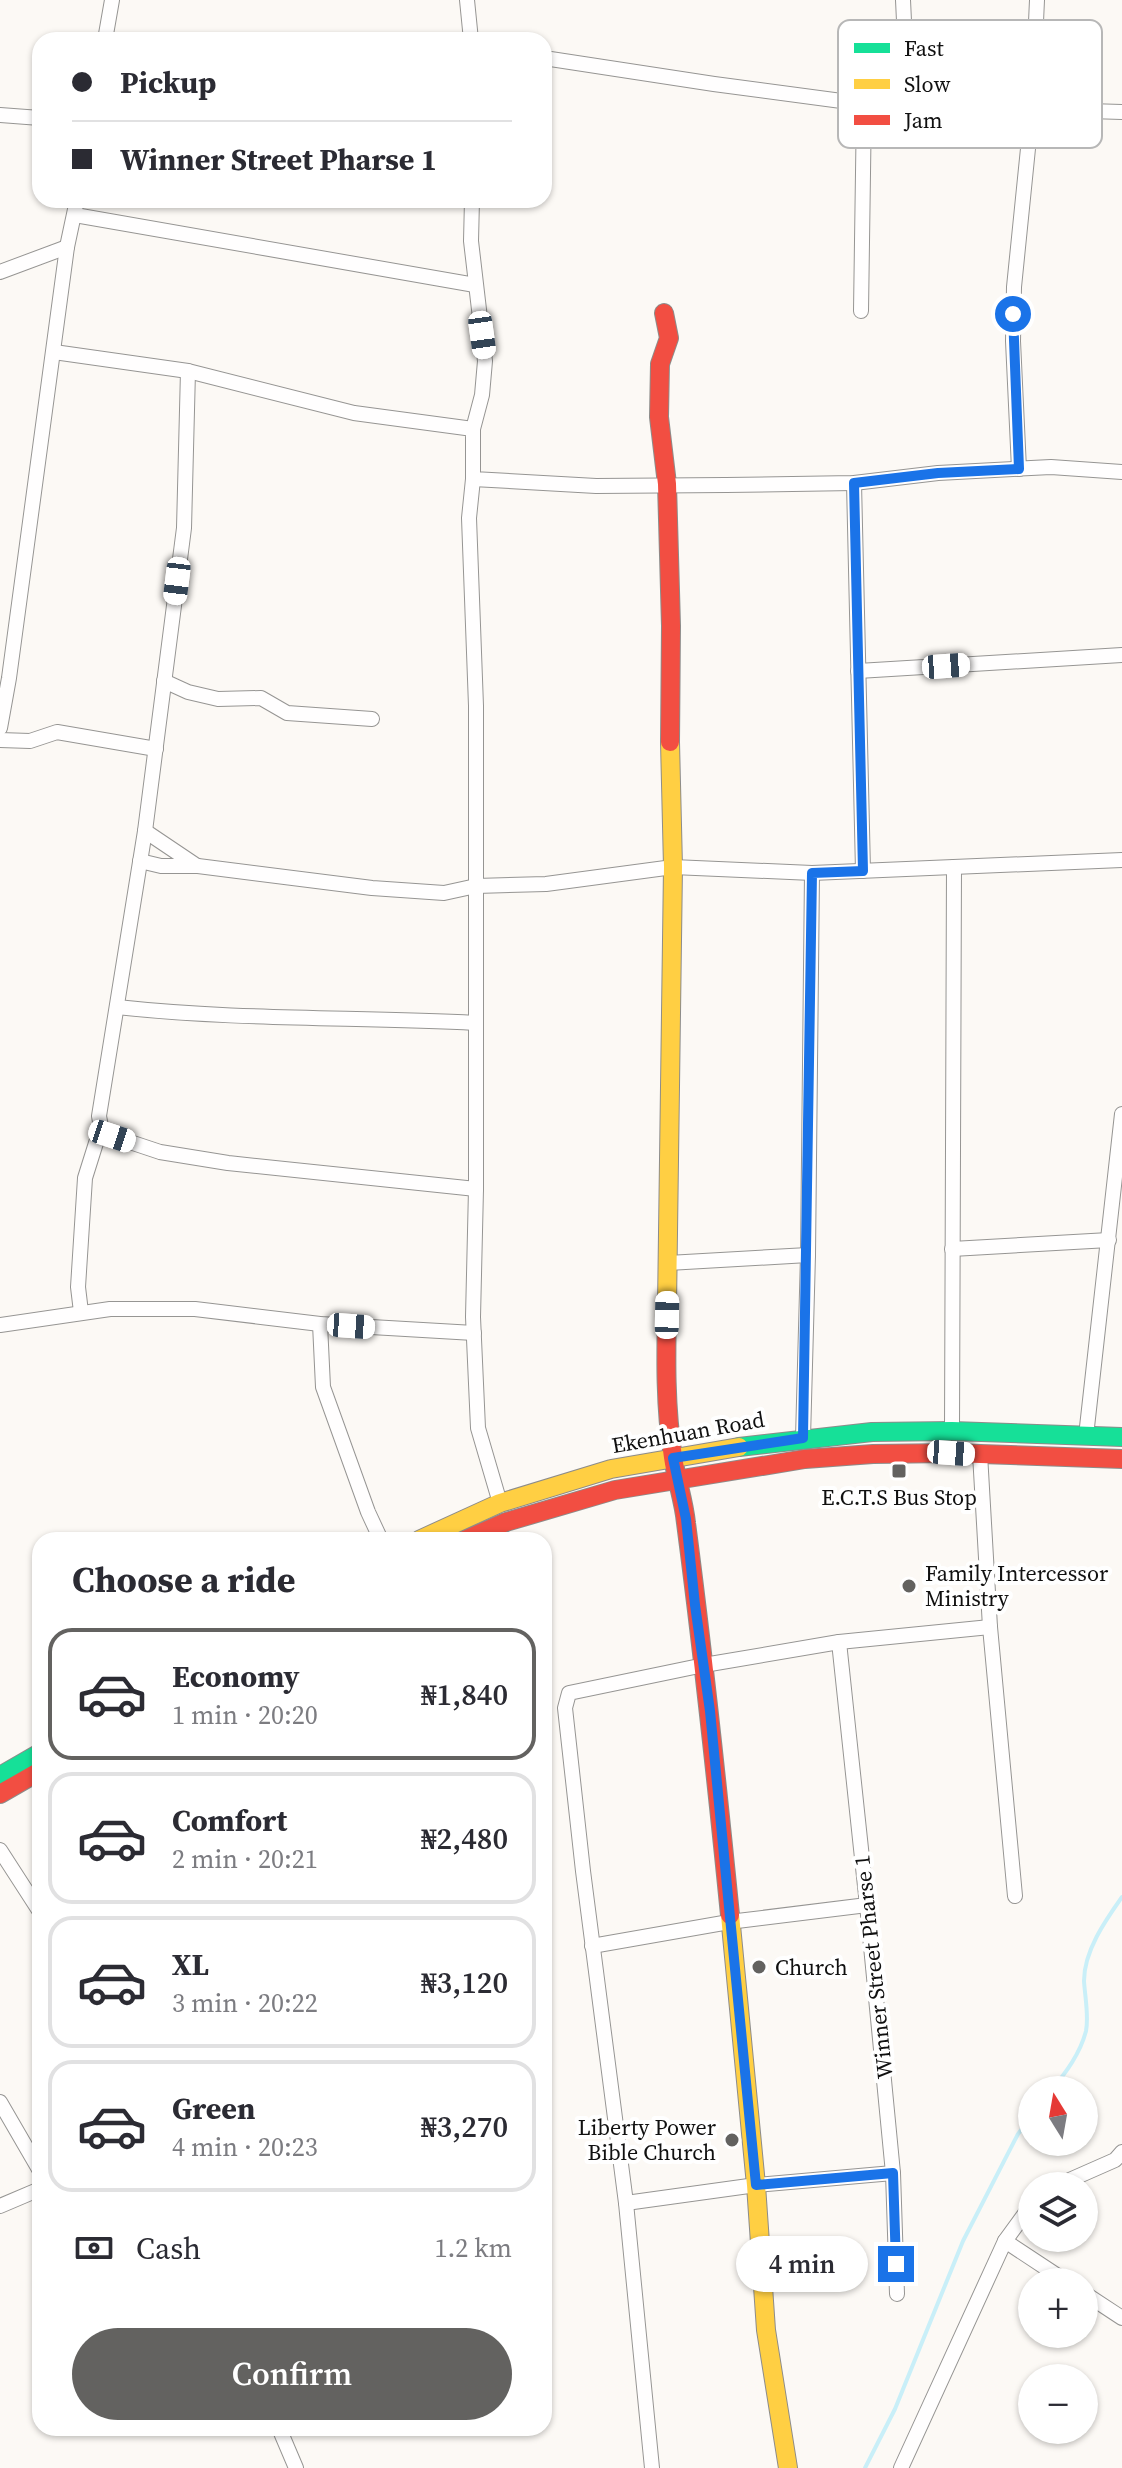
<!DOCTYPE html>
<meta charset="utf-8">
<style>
:root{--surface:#fff;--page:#f2f2f3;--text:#2b2b33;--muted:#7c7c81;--line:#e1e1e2;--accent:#636260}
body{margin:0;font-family:"Source Serif 4",serif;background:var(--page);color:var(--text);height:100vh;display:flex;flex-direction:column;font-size:30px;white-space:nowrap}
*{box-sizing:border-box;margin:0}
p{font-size:26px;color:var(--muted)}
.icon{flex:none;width:44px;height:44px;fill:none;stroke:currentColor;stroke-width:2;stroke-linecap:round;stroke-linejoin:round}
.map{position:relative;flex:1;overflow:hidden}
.drawer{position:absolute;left:32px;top:1532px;width:520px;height:904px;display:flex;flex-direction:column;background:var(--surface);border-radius:24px;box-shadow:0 2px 6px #0004}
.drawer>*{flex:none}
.banner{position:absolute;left:32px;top:32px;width:520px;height:176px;border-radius:24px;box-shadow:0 2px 6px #0004;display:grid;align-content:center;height:176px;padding:0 40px;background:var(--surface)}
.needle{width:52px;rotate:349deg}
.fabs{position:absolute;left:1018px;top:2076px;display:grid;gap:16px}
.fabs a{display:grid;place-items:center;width:80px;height:80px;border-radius:50%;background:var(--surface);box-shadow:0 2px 6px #0004;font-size:40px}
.end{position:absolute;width:36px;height:36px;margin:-18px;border:10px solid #1a73e8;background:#fff;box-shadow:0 0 0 4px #fff}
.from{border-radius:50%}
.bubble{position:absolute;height:56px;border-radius:28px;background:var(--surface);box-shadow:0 2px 6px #0004;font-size:26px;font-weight:600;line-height:56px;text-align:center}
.car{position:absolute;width:24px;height:48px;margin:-24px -12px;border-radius:10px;box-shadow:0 0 6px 2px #0007;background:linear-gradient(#fff 24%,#345 0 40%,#fff 0 76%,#345 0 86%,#fff 0)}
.banner b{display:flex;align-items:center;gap:28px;height:76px;font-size:30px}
.banner b+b{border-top:2px solid var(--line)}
.banner i{width:20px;height:20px;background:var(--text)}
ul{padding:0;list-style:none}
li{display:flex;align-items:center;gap:24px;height:132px;margin:0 16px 12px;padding:0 24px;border:4px solid var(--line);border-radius:24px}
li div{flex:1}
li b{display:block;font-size:30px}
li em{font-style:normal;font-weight:600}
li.active{border-color:var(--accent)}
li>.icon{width:72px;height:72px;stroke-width:1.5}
h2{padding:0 40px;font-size:36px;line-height:96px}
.pay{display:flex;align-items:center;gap:20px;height:88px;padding:0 40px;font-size:30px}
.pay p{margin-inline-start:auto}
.primary-button{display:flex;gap:16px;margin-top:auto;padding:16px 40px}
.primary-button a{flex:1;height:92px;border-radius:48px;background:var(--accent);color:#fff;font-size:32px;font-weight:600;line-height:92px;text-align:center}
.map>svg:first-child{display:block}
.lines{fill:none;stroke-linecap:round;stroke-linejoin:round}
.stream{stroke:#c9eff8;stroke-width:4}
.street-casing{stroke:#969593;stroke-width:16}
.fast-casing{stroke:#8d8c8a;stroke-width:20}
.slow-casing{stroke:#8d8c8a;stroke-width:20}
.jam-casing{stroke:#8d8c8a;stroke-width:20}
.street{stroke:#fffefe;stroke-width:14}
.fast{stroke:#16e098;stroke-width:18}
.slow{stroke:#ffcf43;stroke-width:18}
.jam{stroke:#f24e42;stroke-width:18}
.route{stroke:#1a73e8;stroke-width:10}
.poi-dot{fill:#636260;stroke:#fff;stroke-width:3}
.labels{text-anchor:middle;stroke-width:8;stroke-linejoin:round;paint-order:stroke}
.street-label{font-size:22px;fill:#101010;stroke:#fff}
.poi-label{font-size:22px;fill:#101010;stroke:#fff;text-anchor:start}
.key{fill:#fff;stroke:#b7b7b7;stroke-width:2}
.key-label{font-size:22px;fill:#101010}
</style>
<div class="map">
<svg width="1122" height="2468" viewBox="0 0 1122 2468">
<rect width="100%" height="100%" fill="#fcf9f5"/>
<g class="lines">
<g class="stream">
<path d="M1052,2090C1066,2072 1080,2054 1086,2031C1089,2016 1085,1997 1084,1981C1084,1951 1105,1921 1122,1897"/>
<polyline points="865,2468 895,2409 963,2241 1018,2134 1032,2116"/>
</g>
<defs>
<g id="street">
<polyline points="467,0 471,40"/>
<polyline points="903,0 908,105"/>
<polyline points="105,40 112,0"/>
<polyline points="544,58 714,84 864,104 861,311"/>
<polyline points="864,104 1122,112"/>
<polyline points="0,115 40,118"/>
<polyline points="472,200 471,241 485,361 482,395 473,429"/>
<polyline points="75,215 475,285"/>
<polyline points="0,272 67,247"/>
<polyline points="54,352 188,371 354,413 473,429 473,479 596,486 726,485 854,483 938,473 1051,467 1122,472"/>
<polyline points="188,371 184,528 145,831 99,1116 101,1127 112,1136 160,1152 228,1163 476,1189"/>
<polyline points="1019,469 1013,341 1014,287 1032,109 1037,0"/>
<polyline points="473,479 469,518 476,706 476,1189 473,1317 478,1428 500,1503"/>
<polyline points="854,483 863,871"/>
<polyline points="858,671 1122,655"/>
<polyline points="164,681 188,692 218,699 261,698 287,713 372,719"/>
<polyline points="0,728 9,678 67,247 77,200"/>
<polyline points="0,740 30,741 57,732 156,749"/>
<polyline points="145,831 197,866"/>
<polyline points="140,861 161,866 198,866 372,888 444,893 476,886 546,884 673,867 812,873 1122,860"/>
<path d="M117,1007C235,1020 356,1017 475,1023"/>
<polyline points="952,1249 1109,1240"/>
<polyline points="668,1263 808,1255"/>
<polyline points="81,1312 78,1287 85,1178 101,1127"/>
<polyline points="320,1324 323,1387 368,1512 381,1540"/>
<polyline points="0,1325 110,1309 195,1309 320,1324 474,1333"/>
<polyline points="952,1431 954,867"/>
<polyline points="1086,1436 1122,1114"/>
<polyline points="803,1438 808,1255 812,873"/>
<polyline points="980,1454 990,1627 1015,1896"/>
<polyline points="839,1642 867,1905 893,2173 897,2294"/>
<polyline points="0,1850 40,1912"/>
<polyline points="592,1946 729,1922 867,1905"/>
<polyline points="0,2102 40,2171"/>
<polyline points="1056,2186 1115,2160 1122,2152"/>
<polyline points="626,2203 756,2185 893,2173"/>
<polyline points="0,2206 40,2189"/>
<polyline points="1005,2241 1067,2282"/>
<polyline points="1084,2293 1122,2318"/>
<polyline points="279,2428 296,2468"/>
<polyline points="652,2468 626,2203 583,1871 565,1708 569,1693 704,1665 839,1642 990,1627"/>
<polyline points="901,2468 1005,2241 1032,2204"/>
</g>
<g id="fast">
<polyline points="739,1447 872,1432 952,1431 1122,1437"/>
<polyline points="0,1776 40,1753"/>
</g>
<g id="slow">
<polyline points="667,1306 673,867 670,742"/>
<polyline points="419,1540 500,1503 611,1469 739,1447"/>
<polyline points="730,1915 756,2185 766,2330 788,2468"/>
</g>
<g id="jam">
<polyline points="664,313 669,338 660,364 659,417 667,484 671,626 670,742"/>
<path d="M667,1306C666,1357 665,1407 673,1457C676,1479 684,1501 686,1523C703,1653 717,1784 730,1915"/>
<polyline points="465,1540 506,1522 615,1490 805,1459 873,1454 951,1453 1122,1459"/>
<polyline points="0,1794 40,1771"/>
</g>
</defs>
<use href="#street" class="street-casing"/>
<use href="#fast" class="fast-casing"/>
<use href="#slow" class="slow-casing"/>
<use href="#jam" class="jam-casing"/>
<use href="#street" class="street"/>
<use href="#fast" class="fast"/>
<use href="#slow" class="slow"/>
<use href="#jam" class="jam"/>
</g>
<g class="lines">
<polyline class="route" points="896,2264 893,2173 756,2185 710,1711 695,1605 686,1519 673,1458 803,1438 812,873 863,871 854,483 938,473 1019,469 1013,314"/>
</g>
<g class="poi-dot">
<rect x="891" y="1463" width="16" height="16" rx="4"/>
<circle cx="909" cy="1586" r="8"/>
<circle cx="759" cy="1967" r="8"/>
<circle cx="732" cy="2140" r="8"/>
</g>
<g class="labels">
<g class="street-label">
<text transform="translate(688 1432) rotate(-10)" y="8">Ekenhuan Road</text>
<text transform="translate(873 1967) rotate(-96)" y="8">Winner Street Pharse 1</text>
</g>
<g class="poi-label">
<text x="899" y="1505" text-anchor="middle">E.C.T.S Bus Stop</text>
<text x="925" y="1581">Family Intercessor<tspan x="925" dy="25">Ministry</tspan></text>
<text x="775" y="1975">Church</text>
<text x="716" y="2135" text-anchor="end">Liberty Power<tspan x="716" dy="25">Bible Church</tspan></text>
</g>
</g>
<rect x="838" y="20" width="264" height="128" rx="12" class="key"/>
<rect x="854" y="43" width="36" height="10" fill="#16e098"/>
<rect x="854" y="79" width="36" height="10" fill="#ffcf43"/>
<rect x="854" y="115" width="36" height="10" fill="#f24e42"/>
<g class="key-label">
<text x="904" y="56">Fast</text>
<text x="904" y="92">Slow</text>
<text x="904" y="128">Jam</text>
</g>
</svg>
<div class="fabs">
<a><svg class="needle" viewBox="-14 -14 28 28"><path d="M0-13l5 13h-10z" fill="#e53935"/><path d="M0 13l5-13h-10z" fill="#7c7c81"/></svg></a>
<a><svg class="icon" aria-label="layers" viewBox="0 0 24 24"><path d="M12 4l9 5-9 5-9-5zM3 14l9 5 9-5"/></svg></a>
<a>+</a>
<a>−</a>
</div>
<i class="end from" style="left:1013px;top:314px"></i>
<i class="end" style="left:896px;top:2264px"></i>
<div class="bubble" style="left:736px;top:2236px;width:132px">4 min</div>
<i class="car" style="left:482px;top:335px;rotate:172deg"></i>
<i class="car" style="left:177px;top:581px;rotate:187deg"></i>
<i class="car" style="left:946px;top:666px;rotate:86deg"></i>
<i class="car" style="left:112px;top:1136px;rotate:108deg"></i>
<i class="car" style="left:667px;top:1315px;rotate:1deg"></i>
<i class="car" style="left:351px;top:1326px;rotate:94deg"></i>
<i class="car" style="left:951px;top:1453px;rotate:94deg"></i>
<div class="banner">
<b><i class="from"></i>Pickup</b>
<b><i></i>Winner Street Pharse 1</b>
</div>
<section class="drawer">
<h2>Choose a ride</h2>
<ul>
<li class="active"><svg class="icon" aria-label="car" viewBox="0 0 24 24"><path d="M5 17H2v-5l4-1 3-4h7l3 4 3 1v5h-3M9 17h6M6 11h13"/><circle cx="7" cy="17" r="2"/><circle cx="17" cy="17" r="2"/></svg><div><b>Economy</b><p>1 min · 20:20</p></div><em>₦1,840</em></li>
<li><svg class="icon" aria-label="car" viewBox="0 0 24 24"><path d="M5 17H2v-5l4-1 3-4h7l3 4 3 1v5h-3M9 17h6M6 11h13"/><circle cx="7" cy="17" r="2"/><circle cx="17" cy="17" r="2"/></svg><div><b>Comfort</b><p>2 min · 20:21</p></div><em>₦2,480</em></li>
<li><svg class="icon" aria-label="car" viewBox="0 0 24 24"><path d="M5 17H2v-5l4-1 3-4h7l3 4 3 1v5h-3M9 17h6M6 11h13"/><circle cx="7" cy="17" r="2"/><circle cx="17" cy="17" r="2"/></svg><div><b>XL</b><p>3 min · 20:22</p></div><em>₦3,120</em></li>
<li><svg class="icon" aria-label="car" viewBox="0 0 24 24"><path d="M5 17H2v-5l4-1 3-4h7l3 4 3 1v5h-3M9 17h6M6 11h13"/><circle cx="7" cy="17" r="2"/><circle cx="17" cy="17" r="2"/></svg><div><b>Green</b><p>4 min · 20:23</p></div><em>₦3,270</em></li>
</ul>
<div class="pay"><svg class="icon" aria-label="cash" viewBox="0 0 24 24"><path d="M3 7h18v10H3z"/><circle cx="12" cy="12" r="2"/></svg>Cash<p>1.2 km</p></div>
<div class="primary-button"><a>Confirm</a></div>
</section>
</div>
